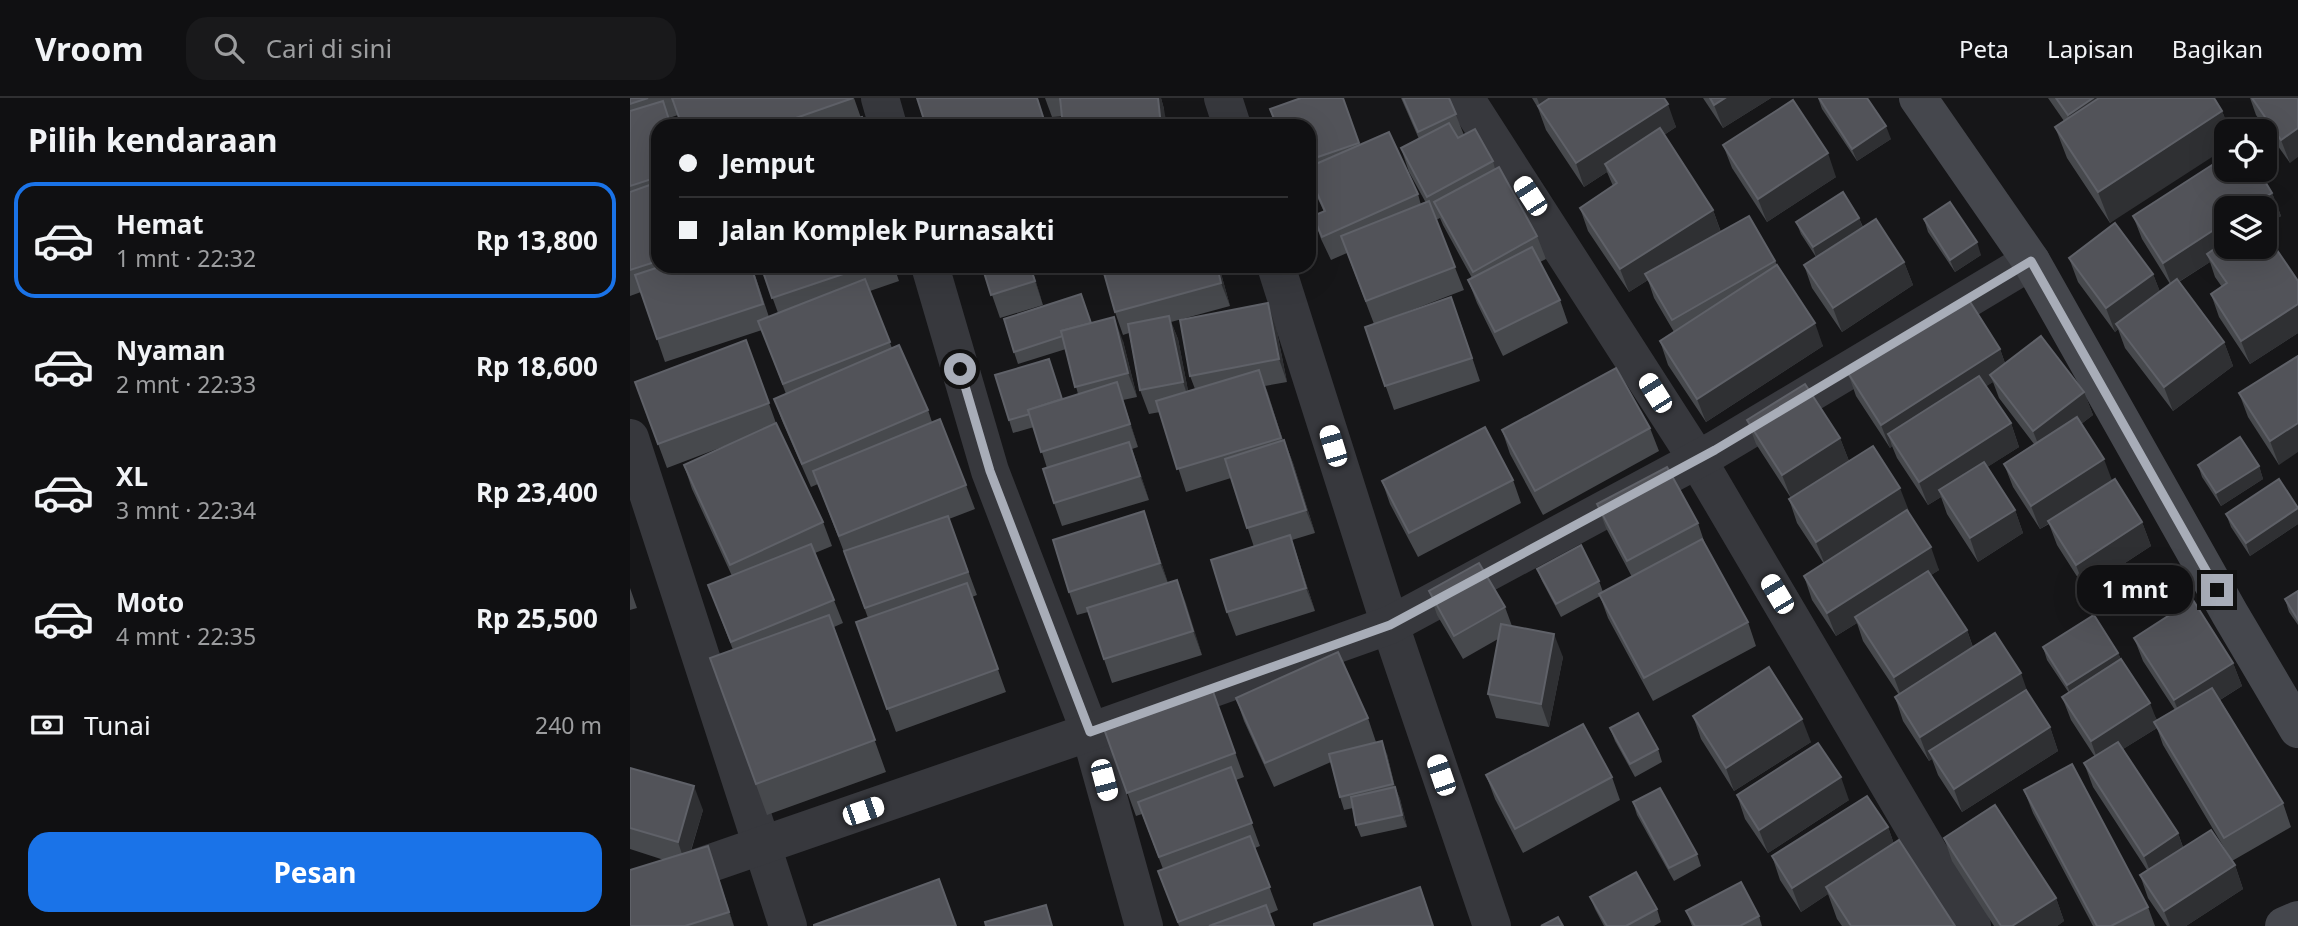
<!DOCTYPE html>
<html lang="id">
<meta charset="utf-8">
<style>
:root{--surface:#101012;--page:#19191b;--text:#f1f3f6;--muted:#9c9d9f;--line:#303032;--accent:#1a73e8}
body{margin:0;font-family:"Noto Sans",sans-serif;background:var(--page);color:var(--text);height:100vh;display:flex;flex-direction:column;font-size:26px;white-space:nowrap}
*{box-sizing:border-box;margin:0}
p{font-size:23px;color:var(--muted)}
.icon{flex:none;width:38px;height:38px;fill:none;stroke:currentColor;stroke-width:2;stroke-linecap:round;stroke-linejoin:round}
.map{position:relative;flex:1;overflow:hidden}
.panel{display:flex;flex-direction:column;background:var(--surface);width:630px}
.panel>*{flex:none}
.banner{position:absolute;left:21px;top:21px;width:665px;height:154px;border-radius:21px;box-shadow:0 7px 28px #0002,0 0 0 2px var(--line);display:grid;align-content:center;height:154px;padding:0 28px;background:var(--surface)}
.fabs{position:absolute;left:1584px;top:21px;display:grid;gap:14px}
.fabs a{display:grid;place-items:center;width:63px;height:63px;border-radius:14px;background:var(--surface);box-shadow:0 7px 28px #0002,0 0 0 2px var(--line);font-size:35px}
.end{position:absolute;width:32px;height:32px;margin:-16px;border:9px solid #a8adb8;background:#111;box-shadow:0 0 0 4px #111}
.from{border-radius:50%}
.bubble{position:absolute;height:49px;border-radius:21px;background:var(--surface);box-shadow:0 7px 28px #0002,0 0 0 2px var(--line);font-size:23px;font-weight:700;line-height:49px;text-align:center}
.car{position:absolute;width:21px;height:42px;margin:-21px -10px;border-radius:9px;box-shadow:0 0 5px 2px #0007;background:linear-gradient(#fff 24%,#345 0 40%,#fff 0 76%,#345 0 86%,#fff 0)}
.banner b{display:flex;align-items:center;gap:24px;height:66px;font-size:26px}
.banner b+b{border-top:2px solid var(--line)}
.banner i{width:18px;height:18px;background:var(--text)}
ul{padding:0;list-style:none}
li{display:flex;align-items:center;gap:21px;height:116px;margin:0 14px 10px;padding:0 14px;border:4px solid transparent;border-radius:21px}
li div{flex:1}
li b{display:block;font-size:26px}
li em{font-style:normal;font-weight:700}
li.selected{border-color:var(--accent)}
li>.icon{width:63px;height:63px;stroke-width:1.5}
h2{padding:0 28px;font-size:32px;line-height:84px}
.pay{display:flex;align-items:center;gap:18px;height:77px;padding:0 28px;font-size:26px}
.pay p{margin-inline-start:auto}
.action{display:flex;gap:14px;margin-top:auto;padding:14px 28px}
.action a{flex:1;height:80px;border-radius:21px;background:var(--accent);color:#fff;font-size:28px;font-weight:700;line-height:80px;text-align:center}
header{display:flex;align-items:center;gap:42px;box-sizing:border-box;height:98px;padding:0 35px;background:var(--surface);border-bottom:2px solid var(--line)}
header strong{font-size:33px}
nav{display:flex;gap:38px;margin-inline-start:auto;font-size:24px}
.search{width:490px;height:63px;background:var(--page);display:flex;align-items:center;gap:18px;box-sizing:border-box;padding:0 24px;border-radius:21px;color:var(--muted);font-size:26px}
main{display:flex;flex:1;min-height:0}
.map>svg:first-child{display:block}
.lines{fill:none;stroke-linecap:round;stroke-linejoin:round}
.street{stroke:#37383d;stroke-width:38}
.secondary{stroke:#45474d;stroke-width:38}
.wall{fill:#47494d}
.shaded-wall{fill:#2f3033}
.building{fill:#525359;stroke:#5f6168;stroke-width:2}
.route{stroke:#a8adb8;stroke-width:9}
</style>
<header>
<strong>Vroom</strong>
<div class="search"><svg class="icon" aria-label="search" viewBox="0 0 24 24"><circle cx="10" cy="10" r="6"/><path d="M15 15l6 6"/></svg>Cari di sini</div>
<nav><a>Peta</a><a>Lapisan</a><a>Bagikan</a></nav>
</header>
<main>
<section class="panel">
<h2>Pilih kendaraan</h2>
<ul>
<li class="selected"><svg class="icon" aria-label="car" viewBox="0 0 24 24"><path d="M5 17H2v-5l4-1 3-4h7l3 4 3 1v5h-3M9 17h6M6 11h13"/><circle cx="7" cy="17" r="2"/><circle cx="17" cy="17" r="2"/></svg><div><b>Hemat</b><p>1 mnt · 22:32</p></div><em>Rp 13,800</em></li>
<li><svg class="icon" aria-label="car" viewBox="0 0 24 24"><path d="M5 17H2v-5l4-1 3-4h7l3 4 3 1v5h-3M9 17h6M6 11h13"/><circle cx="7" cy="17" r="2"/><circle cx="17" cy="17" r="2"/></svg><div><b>Nyaman</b><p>2 mnt · 22:33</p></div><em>Rp 18,600</em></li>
<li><svg class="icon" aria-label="car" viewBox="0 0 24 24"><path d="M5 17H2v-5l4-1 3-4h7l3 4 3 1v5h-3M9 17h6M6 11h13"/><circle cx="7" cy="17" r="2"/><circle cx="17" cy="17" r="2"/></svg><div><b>XL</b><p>3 mnt · 22:34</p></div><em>Rp 23,400</em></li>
<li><svg class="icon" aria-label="car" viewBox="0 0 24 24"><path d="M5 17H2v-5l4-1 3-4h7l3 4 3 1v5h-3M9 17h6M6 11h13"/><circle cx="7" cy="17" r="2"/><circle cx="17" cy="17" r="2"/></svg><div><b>Moto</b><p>4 mnt · 22:35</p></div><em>Rp 25,500</em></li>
</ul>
<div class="pay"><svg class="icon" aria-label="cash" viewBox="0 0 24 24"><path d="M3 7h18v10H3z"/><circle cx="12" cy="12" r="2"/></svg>Tunai<p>240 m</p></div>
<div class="action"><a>Pesan</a></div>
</section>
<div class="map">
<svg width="1668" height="828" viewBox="0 0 1668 828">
<rect width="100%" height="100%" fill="#161618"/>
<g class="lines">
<g class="street">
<polyline points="250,0 258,28"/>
<polyline points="593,0 602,28"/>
<polyline points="835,0 1067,361 1342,828"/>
<polyline points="300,168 360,373 460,634 514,828"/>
<polyline points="646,168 760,527 862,828"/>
<polyline points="0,340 158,828"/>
<polyline points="0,793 460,634 760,527 1085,352 1401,163"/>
</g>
<g class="secondary">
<polyline points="1288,0 1401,163 1600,516 1668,631"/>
<polyline points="1654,828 1668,822"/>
</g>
</g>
<g class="wall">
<polygon points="0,0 224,0 231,20 236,28 52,28 48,17 39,20 42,28 28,28 28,168 122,168 139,219 148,215 131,168 264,168 269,183 240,193 262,250 298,312 302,324 336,387 345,411 319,421 347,497 342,499 376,594 266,634 226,524 238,520 217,462 188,386 181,389 153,325 144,301 156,296 132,232 35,264 11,194 0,198"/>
<polygon points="415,0 531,0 534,11 422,19"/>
<polygon points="713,0 730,47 788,96 791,107 796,105 779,74 771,50 789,41 771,0 819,0 834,37 863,63 865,71 907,138 916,161 910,164 930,202 938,225 873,258 847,205 838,182 842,180 813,127 810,120 806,122 834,192 774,215 830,223 850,283 764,312 735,229 744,226 717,155 701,162 691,141 683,118 694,114 682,88 679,89 679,28"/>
<polygon points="902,0 1034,0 1046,29 1034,37 1083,112 1091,134 1145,163 1193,248 1076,324 1038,267 1030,243 1044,234 1024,200 1018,182 999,194 958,133 950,110 983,88 977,74 954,89 916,32 908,10"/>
<polygon points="1073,0 1141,0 1093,30"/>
<polygon points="1188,0 1261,41 1227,63 1192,11"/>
<polygon points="1418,0 1584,0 1592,13 1600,33 1596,33 1480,125 1437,60 1425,29 1434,23"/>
<polygon points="1620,0 1668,0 1660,65 1626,17"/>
<polygon points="1093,47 1206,79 1137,124 1102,70"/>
<polygon points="1596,58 1596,72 1628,72 1642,95 1651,118 1634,129 1634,110 1596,110 1596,149 1634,149 1634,133 1668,183 1668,235 1620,266 1589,219 1581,196 1592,189 1585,179 1580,164 1549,184 1594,244 1603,268 1543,313 1495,250 1488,231 1485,234 1448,184 1439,160 1485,125 1523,176 1530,194 1540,186 1512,141 1503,118"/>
<polygon points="1229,120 1233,129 1274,164 1283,187 1212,234 1182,190 1174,167 1186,159 1171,136 1166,124"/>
<polygon points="1294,121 1351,157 1325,174 1298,134"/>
<polygon points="352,168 401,168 413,207 370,220"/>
<polygon points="472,168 589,168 600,208 541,224 548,241 558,293 565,291 560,278 638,205 646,229 657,284 635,288 653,342 654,342 663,365 685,435 662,442 685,513 606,538 597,514 624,449 601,380 556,394 530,314 519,316 510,292 499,235 493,237 485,214"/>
<polygon points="461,225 493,243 507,299 493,302 508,349 502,351 519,402 432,428 424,405 417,370 404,329 383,335 379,322 419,261 432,301 448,296 436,251 388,266 384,254"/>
<polygon points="116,242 146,325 193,424 202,448 185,455 213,525 204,529 256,674 137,717 80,560 103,552 78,487 102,478 62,391 54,367 100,346 37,370 5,284"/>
<polygon points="1370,251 1375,265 1454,294 1463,317 1451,326 1482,383 1512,424 1521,448 1455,491 1427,447 1419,426 1410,431 1383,389 1374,366 1404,346 1369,300 1363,284 1356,288 1381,325 1389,349 1357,369 1385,412 1393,435 1348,464 1317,416 1311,399 1298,407 1267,360 1262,348 1260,350 1226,298 1218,275"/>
<polygon points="1668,258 1649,367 1618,319 1609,295"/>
<polygon points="1117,322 1210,340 1219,363 1279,413 1278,414 1309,472 1301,477 1337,532 1343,549 1399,597 1420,629 1428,653 1332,714 1308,677 1302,661 1299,663 1273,623 1265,599 1269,597 1233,543 1227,525 1206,538 1182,502 1174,478 1194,466 1167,425 1159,401 1161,400 1126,346"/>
<polygon points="1020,330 1029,353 913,417 880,356 872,332"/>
<polygon points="1568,367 1629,368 1633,381 1591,408 1572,379"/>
<polygon points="883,382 891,405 788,459 760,406 752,383"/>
<polygon points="967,406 1068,425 1075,446 1118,524 1126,548 1023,603 978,520 970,498 931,519 912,483 907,471 969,483 973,494 1002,479 976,430"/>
<polygon points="1668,409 1668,426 1620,458 1601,429 1596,416"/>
<polygon points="522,437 538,485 547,482 572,557 482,585 458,514 447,517 439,494"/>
<polygon points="0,490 7,510 0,512"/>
<polygon points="799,493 875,509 882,528 933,559 919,629 866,620 858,596 868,541 833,561 807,517"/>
<polygon points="1668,493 1668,527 1659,514 1655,501"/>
<polygon points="1504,540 1603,565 1612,588 1590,602 1653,705 1661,729 1602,763 1533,647 1527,630 1493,651 1548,735 1553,749 1605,767 1613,791 1556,828 1537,828 1518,800 1510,777 1517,772 1463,689 1454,665 1465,659 1441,622 1432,599 1439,595 1417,562 1413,549 1488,555 1491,561 1527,622 1545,612 1513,563"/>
<polygon points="581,588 614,679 606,682 630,748 625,750 648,812 639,816 644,828 549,828 528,773 533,771 512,716 506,718 473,628"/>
<polygon points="606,600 738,620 746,644 741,646 757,656 765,689 770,701 777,729 731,739 726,727 723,710 714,712 710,699 701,664 644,689 614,623"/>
<polygon points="1063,618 1181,644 1104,693 1071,641"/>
<polygon points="980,630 1028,651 1032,664 1005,679 985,643"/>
<polygon points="0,670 73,712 61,753 78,748 104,828 0,828 34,762 0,751"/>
<polygon points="856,677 982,679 990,702 893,755 865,701"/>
<polygon points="1394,692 1518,809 1525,828 1463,828 1403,715"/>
<polygon points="1107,697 1219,702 1138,755 1115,721"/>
<polygon points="1003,704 1067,756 1071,768 1044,783 1007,717"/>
<polygon points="1258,729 1264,746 1325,828 1212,828 1207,821 1198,796 1171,814 1150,782 1142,758"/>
<polygon points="1314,740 1426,800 1434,823 1427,828 1364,828 1322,763"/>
<polygon points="960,799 1027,811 1031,824 1024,828 974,828 965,811"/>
<polygon points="1056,813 1129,818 1132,828 1062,828"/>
</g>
<g class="shaded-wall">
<polygon points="528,0 531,0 534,11 537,28 531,28"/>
<polygon points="907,0 944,0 914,19"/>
<polygon points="1095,0 1141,0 1093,30 1084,7"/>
<polygon points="1463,0 1505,0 1447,41 1438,17"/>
<polygon points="1038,6 1046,29 979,73 975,66 977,74 954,89 946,65"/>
<polygon points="1592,13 1600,33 1596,33 1596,50 1480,125 1468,94"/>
<polygon points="1256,28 1261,41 1227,63 1222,51"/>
<polygon points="1668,30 1668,59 1660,65 1651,42"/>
<polygon points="1198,55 1206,79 1137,124 1128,101"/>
<polygon points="1642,95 1651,118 1634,129 1634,110 1618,110"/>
<polygon points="1083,112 1091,135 1015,176 1018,182 999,194 990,171"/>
<polygon points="1229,120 1234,133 1187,162 1183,149"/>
<polygon points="1596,124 1596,149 1577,156 1580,164 1542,188 1533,165"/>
<polygon points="1347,144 1351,157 1325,174 1320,162"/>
<polygon points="1274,164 1283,187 1212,234 1203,210"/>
<polygon points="400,168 401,168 413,207"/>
<polygon points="587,168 589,168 600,208 591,185"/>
<polygon points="1523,176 1532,199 1486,226 1488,231 1485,234 1476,210"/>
<polygon points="638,205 646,229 657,284 649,261"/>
<polygon points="1668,206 1668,235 1620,266 1611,243"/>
<polygon points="539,218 548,241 561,308 553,284"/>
<polygon points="484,219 493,243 507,299 498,275"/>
<polygon points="1185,225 1193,248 1076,324 1067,301"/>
<polygon points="1594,244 1603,268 1543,313 1534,289"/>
<polygon points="1370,251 1378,274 1360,277 1363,284 1265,347 1258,336 1262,348 1260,350 1251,327"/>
<polygon points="629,272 638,295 659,363 651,340"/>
<polygon points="487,284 495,308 508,349 500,326"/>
<polygon points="1454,294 1463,317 1412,356 1403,333"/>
<polygon points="1381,325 1389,349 1312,398 1309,392 1311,399 1298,407 1289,384"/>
<polygon points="1668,325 1668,354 1649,367 1640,343"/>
<polygon points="1210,340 1219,363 1161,400 1152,377"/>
<polygon points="654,342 663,365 685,435 676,412"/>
<polygon points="499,344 508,368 519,402 510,378"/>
<polygon points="1474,361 1483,385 1410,431 1401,408"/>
<polygon points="1629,368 1633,381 1591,408 1586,395"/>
<polygon points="1270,390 1279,413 1195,467 1186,444"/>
<polygon points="1668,410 1668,426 1620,458 1616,445"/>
<polygon points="1385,412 1393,435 1348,464 1340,440"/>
<polygon points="514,413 539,488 530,465"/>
<polygon points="1512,424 1521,448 1455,491 1446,467"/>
<polygon points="660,437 668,461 685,513 676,490"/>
<polygon points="1301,449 1309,472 1228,524 1225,519 1227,525 1206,538 1197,515"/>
<polygon points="547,482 556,505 572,557 563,533"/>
<polygon points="1337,532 1345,556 1273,603 1264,579"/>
<polygon points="924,536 933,559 919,629 911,606"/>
<polygon points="1488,555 1493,567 1442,600 1437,587"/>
<polygon points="1603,565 1612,588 1553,625 1544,602"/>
<polygon points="1391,575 1399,598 1299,653 1302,661 1299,663 1290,639"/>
<polygon points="1520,605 1529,628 1524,624 1527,630 1469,666 1461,643"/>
<polygon points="1172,621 1181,644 1104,693 1096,670"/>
<polygon points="1420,629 1428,653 1332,714 1324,691"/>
<polygon points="752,643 757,656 767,699 763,686"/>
<polygon points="1211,679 1219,702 1138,755 1129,732"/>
<polygon points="64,688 73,712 56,768 48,744"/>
<polygon points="765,689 770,701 777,729 772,717"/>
<polygon points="1258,729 1266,752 1196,789 1198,796 1171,814 1162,790"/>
<polygon points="1548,735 1556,759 1523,781 1514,758"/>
<polygon points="78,748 86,771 104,828 99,814"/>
<polygon points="1605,767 1613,791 1556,828 1540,828 1534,813"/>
<polygon points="1426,800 1434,823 1427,828 1382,828"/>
</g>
<g class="building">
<polygon points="0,0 18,0 0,6"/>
<polygon points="42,0 223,0 143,28 52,28"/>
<polygon points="287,0 407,0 416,28 296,28"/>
<polygon points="430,0 528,0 531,28 433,28"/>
<polygon points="671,0 713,0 729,45 679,62 679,28 647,28 640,11"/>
<polygon points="773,0 819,0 826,16 788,34"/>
<polygon points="920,0 1034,0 1038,6 946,65 908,8"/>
<polygon points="1080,0 1095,0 1084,7"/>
<polygon points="1189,0 1237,0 1256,28 1222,51"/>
<polygon points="1426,0 1463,0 1438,17"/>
<polygon points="1469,0 1584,0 1592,13 1468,94 1425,29"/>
<polygon points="1622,0 1668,0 1668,30 1651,42"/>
<polygon points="1163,2 1198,55 1128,101 1093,47"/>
<polygon points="33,3 41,28 28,28 28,79 0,88 0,13"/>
<polygon points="232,19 235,28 205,28"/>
<polygon points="819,25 828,40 845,31 863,63 797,99 771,50"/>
<polygon points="1030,30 1083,112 990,171 950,110 987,85 975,66"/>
<polygon points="759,34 788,96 692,139 683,118 695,113 679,77 679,69"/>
<polygon points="1596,58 1596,72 1628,72 1642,95 1618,110 1596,110 1596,124 1533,165 1503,118"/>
<polygon points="869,69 907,138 843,174 804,104"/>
<polygon points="28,84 28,163 0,172 0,94"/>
<polygon points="1213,94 1229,120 1183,149 1166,124"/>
<polygon points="799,103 825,169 736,203 711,138"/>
<polygon points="1320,104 1347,144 1320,162 1294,121"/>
<polygon points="1119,118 1145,163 1042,222 1015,176"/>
<polygon points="1246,121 1274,164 1203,210 1174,167"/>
<polygon points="1485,125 1523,176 1476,210 1439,160"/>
<polygon points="1634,133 1668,183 1668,206 1611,243 1581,196 1597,185 1577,156 1596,143 1596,149 1634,149"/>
<polygon points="902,149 930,202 865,234 838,182"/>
<polygon points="1147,167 1185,225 1067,301 1030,243"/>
<polygon points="32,168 121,168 133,206 27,241 5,177"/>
<polygon points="131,168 237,168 142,200"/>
<polygon points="352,168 400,168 405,183 361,197"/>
<polygon points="472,168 587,168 591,185 485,214"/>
<polygon points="235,181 260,244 153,286 128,223"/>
<polygon points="1547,181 1594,244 1534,289 1486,226"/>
<polygon points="451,196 461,225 431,233 433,238 384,254 374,221"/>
<polygon points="821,199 842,260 755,288 735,229"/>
<polygon points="1337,199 1370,251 1251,327 1218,275"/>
<polygon points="638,205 649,261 560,278 550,222"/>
<polygon points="539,218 553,284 510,292 498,226"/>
<polygon points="484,219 498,275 445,289 431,233"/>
<polygon points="1411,238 1454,294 1403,333 1360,277"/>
<polygon points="116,242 139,305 28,346 5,284"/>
<polygon points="269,247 298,312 172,366 144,301"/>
<polygon points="1668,258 1668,325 1640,343 1609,295"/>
<polygon points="419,261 432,301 398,312 400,316 379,322 365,277"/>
<polygon points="986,270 1020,330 905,393 872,332"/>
<polygon points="629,272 651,340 547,371 526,303"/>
<polygon points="1349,278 1381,325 1289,384 1258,336"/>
<polygon points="487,284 500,326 411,354 398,312"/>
<polygon points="1175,286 1210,340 1152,377 1117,322"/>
<polygon points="1447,319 1474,361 1401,408 1374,366"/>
<polygon points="310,321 336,387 209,438 183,373"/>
<polygon points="146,325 193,424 100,467 54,367"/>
<polygon points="855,329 883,382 779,435 752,383"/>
<polygon points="1610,339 1629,368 1586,395 1568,367"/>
<polygon points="654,342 676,412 617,430 595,361"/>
<polygon points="499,344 510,378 424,405 413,371"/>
<polygon points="1243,348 1270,390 1186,444 1159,401"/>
<polygon points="1354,364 1385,412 1340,440 1309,392"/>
<polygon points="1037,369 1068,425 997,463 967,406"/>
<polygon points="1485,381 1512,424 1446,467 1418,423"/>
<polygon points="1649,381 1668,410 1616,445 1596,416"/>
<polygon points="1277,412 1301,449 1197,515 1174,478"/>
<polygon points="514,413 530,465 439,494 423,442"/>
<polygon points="318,418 338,474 235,510 214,453"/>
<polygon points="660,437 676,490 597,514 581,462"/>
<polygon points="1072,441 1118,524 1014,580 969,496"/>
<polygon points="181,446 204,502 101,544 78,487"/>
<polygon points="951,447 969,483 926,506 907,471"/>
<polygon points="849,465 875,509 824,538 799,493"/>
<polygon points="1298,473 1337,532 1264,579 1225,519"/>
<polygon points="547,482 563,533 474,561 457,510"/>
<polygon points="337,485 368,571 257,611 226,524"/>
<polygon points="1668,493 1668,522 1655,501"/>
<polygon points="1563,502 1603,565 1544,602 1504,540"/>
<polygon points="199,517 245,642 126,686 80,560"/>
<polygon points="1464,517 1488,555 1437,587 1413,549"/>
<polygon points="871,526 924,536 911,606 858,596"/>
<polygon points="1365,535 1391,575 1290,639 1265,599"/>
<polygon points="708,554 738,620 635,665 606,600"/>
<polygon points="1491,561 1520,605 1461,643 1432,599"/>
<polygon points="1139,569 1172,621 1096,670 1063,618"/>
<polygon points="581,588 605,655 497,695 473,628"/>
<polygon points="1582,590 1653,705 1594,740 1524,624"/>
<polygon points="1396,592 1420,629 1324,691 1299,653"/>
<polygon points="1008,615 1028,651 1000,666 980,630"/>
<polygon points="953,626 982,679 885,731 856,677"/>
<polygon points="752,643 763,686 710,699 699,656"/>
<polygon points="1488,644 1548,735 1514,758 1454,665"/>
<polygon points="1188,645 1211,679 1129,732 1107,697"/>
<polygon points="1442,666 1518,809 1481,828 1467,828 1394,692"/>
<polygon points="601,669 622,725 529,759 508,704"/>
<polygon points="0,670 64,688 48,744 0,730"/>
<polygon points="765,689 772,717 726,727 721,699"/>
<polygon points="1030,690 1067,756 1039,770 1003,704"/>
<polygon points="1237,698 1258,729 1162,790 1142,758"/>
<polygon points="1365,707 1426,800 1382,828 1371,828 1314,740"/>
<polygon points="1581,732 1605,767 1534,813 1510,777"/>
<polygon points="620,738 640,789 548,824 528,773"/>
<polygon points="1269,742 1325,828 1221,828 1196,789"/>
<polygon points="78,748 99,814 55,828 0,828 0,772"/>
<polygon points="1006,774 1027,811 996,828 977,828 960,799"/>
<polygon points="309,781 326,828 184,828 184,827"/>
<polygon points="1111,784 1129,818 1110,828 1065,828 1056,813"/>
<polygon points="790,789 803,828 684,828 684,826"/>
<polygon points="416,807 422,828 356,828 355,824"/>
<polygon points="636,807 644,828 579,828"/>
<polygon points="928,819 933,828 911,828"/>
</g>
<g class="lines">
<polyline class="route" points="330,271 360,373 460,634 760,527 1085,352 1401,163 1587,492"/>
</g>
</svg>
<div class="fabs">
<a><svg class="icon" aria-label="locate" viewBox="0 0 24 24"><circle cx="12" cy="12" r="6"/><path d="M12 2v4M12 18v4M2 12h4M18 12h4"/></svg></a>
<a><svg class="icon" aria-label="layers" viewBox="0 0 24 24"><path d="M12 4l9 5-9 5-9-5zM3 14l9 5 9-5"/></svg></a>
</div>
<i class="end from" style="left:330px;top:271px"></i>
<i class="end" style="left:1587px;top:492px"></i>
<div class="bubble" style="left:1447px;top:467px;width:116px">1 mnt</div>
<i class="car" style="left:900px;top:98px;rotate:327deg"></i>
<i class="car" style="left:1025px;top:295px;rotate:328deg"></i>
<i class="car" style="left:703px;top:348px;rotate:343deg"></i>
<i class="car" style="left:1147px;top:496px;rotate:329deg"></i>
<i class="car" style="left:811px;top:677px;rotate:341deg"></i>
<i class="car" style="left:474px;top:682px;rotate:165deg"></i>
<i class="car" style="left:233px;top:713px;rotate:71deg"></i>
<div class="banner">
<b><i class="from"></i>Jemput</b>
<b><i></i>Jalan Komplek Purnasakti</b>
</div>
</div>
</main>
